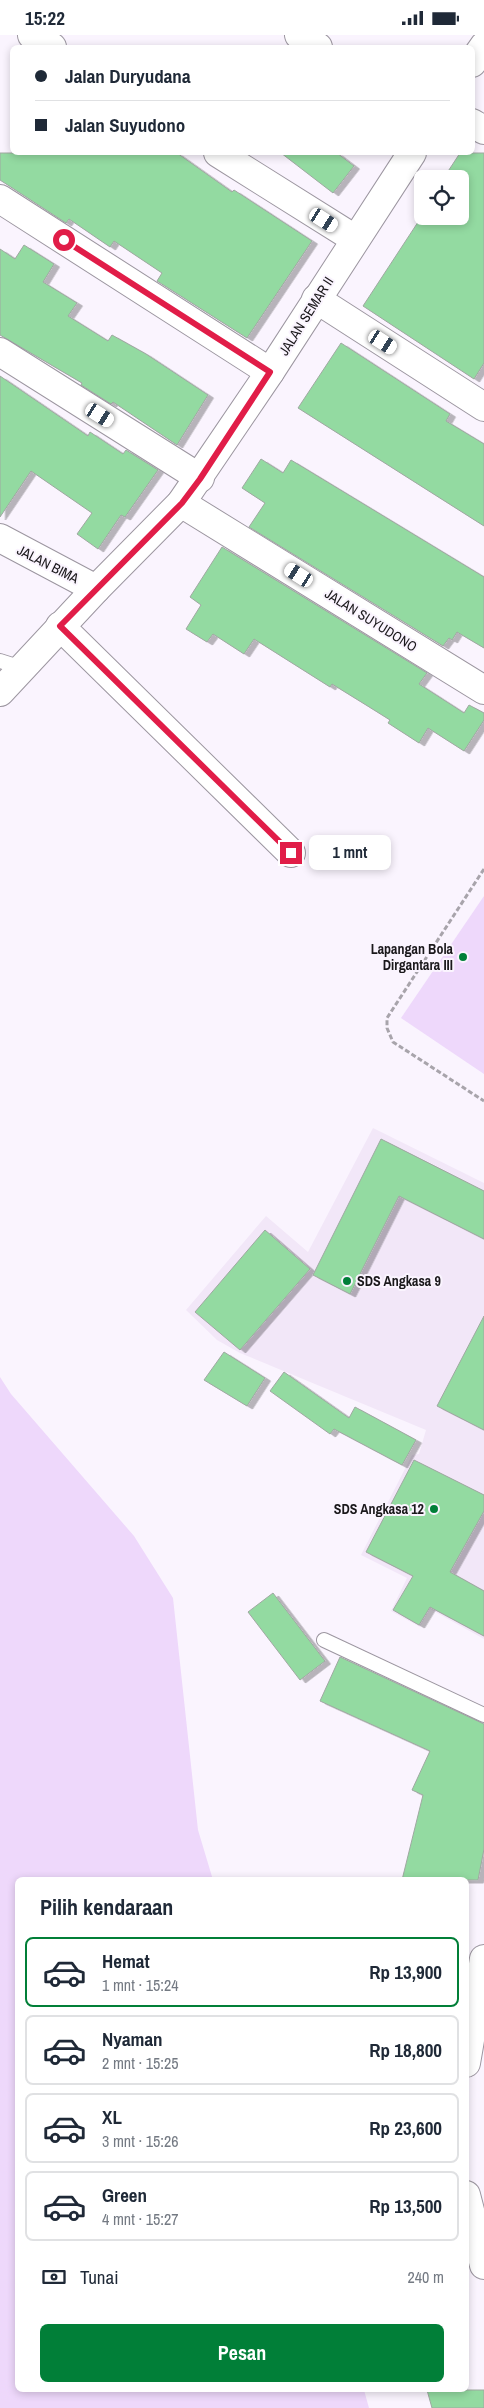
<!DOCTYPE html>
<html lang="id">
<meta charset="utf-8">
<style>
:root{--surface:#fff;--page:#f2f2f3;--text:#1f2937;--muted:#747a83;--line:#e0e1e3;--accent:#017f38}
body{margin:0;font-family:"Archivo Narrow",sans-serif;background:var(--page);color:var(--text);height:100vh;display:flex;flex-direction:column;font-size:19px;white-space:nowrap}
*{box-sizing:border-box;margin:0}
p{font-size:16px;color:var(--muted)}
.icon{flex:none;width:28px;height:28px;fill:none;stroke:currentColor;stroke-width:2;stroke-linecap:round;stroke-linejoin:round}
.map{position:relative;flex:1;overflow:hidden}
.sheet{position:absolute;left:15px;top:1842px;width:454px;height:515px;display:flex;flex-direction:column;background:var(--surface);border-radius:8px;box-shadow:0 2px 8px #0003}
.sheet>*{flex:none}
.banner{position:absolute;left:10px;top:10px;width:465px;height:110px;border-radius:8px;box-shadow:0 2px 8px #0003;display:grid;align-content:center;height:110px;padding:0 25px;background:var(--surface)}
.tools{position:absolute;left:414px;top:135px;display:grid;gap:10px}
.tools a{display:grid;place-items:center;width:55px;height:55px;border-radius:8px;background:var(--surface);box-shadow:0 2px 8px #0003;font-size:25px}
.end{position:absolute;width:22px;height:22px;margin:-11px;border:6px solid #e11d48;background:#fff;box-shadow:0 0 0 2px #fff}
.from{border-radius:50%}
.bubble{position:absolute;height:35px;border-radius:8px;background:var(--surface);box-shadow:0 2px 8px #0003;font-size:16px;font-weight:800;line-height:35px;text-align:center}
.car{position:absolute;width:15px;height:30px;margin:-15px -8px;border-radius:6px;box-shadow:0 0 4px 1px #0007;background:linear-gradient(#fff 24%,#345 0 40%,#fff 0 76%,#345 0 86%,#fff 0)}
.banner b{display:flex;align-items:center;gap:18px;height:48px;font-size:19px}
.banner b+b{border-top:1px solid var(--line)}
.banner i{width:12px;height:12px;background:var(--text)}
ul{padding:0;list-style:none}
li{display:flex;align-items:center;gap:15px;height:70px;margin:0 10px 8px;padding:0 15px;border:2px solid var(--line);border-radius:8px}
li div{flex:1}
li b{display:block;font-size:19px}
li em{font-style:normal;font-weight:800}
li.selected{border-color:var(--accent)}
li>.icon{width:45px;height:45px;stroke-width:1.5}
h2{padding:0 25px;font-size:22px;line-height:60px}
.pay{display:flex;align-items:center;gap:12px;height:55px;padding:0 25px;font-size:19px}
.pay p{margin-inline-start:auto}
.action{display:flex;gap:10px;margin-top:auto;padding:10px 25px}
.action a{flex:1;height:58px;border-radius:8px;background:var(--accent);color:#fff;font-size:20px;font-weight:800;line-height:58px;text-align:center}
.status{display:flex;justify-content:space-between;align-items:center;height:35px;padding:0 25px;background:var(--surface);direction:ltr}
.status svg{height:14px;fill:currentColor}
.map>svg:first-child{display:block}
.built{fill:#f2e7f8}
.green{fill:#eed8fb}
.building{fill:#93daa1;stroke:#9fa8a1;filter:url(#shadow)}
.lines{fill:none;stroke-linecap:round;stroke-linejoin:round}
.service-casing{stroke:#9c96a0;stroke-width:16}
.minor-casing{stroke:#9c96a0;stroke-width:30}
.path{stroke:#a8a4ab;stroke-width:3;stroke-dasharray:5 2.5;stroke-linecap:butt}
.service{stroke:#fff;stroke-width:14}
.minor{stroke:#fff;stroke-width:28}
.route{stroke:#e11d48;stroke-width:6}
.poi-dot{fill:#017f38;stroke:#faf4fe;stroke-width:2}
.labels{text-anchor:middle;stroke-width:4;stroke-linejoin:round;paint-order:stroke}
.street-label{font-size:14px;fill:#1a181b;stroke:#faf4fe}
.poi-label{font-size:14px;font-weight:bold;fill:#1a181b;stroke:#faf4fe;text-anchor:end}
</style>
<div class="status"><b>15:22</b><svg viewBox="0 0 49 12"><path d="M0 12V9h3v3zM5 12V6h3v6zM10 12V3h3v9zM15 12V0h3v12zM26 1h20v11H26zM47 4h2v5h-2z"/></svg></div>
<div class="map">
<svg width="484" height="2373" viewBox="0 0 484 2373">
<defs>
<filter id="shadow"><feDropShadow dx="5.5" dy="3" stdDeviation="0" flood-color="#0004"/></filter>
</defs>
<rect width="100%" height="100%" fill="#faf4fe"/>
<polygon class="built" points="373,1093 484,1148 484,1604 430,1574 420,1592 391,1576 407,1543 361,1520 412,1420 419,1419 426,1395 240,1318 217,1305 186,1275 266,1181 308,1217"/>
<g class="green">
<polygon points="484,861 484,1039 401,983"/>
<polygon points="0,1342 11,1359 134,1501 173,1563 198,1795 213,1845 18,1845 18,2355 364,2355 369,2373 0,2373"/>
</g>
<g class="building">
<polygon points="0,118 177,118 232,157 234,155 312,206 247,303 157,246 162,238 114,206 110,212 69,184 66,188 0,145"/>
<polygon points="281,118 337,118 354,131 333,158"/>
<polygon points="460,118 484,118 484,328 474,344 363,271 422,181 460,181 460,144 443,144"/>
<polygon points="24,210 54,229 43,247 77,268 68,281 108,306 112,300 146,319 208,360 177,410 113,367 111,369 81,350 82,348 0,300 0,214 15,224"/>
<polygon points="341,308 450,379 446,386 484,409 484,491 298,373"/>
<polygon points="0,341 88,401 90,397 123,419 126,415 158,435 125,482 121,480 98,514 77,499 92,478 31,436 0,482"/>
<polygon points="261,424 283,438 291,425 484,542 484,613 457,597 452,605 449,603 443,611 249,492 265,468 242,453"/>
<polygon points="222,512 427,638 419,649 464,678 469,670 484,678 484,685 464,716 428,693 419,708 388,688 390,685 366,670 332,649 330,652 254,604 244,619 213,599 207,607 186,594 201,570 190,562"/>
<polygon points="381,1104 484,1156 484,1204 399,1161 350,1259 313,1240"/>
<polygon points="265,1195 310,1234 240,1315 195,1277"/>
<polygon points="484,1281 484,1395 437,1371"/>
<polygon points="224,1317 265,1343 247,1371 204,1345"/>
<polygon points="284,1337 349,1383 355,1372 416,1405 402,1430 334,1394 330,1399 270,1356"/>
<polygon points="414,1425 484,1460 484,1476 450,1537 484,1556 484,1601 430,1572 419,1590 393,1575 413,1541 366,1517"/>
<polygon points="273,1558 325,1626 300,1645 248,1577"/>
<polygon points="340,1622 484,1689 484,1814 478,1845 402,1845 423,1760 412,1755 430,1716 320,1666"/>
<polygon points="427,2355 484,2355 484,2373 432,2373"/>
</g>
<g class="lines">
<defs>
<g id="service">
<polyline points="0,626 22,633"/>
<polyline points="324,1605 484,1680"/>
</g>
<g id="minor">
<polyline points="32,0 52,12"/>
<polyline points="299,0 318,12"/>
<polyline points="472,28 484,11"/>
<polyline points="472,88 484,95"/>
<polyline points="218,118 355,204"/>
<polyline points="0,164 270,337"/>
<polyline points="316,264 484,372"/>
<polyline points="0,317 200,443"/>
<polyline points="181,468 484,655"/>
<polyline points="0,503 96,554"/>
<polyline points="60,591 291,818"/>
<polyline points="0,657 96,554 181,468 270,337 412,118"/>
<polyline points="466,2028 484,1924"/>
<polyline points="466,2160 484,2230"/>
</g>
</defs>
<use href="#service" class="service-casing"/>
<use href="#minor" class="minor-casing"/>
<polyline class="path" points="484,834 387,983 387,993 393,1007 484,1066"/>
<use href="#service" class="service"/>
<use href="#minor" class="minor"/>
</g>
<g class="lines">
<polyline class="route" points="64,205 270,337 200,444 182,468 60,591 291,818"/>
</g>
<g class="poi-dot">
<circle cx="463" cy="922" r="5"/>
<circle cx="347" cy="1246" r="5"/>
<circle cx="434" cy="1474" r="5"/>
</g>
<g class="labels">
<g class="street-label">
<text transform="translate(306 281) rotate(-58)" y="5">JALAN SEMAR II</text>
<text transform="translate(48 529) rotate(27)" y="5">JALAN BIMA</text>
<text transform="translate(371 585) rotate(32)" y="5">JALAN SUYUDONO</text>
</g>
<g class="poi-label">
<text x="453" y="919">Lapangan Bola<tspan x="453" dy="16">Dirgantara III</tspan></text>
<text x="357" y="1251" text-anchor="start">SDS Angkasa 9</text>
<text x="424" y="1479">SDS Angkasa 12</text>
</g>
</g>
</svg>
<div class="tools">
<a><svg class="icon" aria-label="locate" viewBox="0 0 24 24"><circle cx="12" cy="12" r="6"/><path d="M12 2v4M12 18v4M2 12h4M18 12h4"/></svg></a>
</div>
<i class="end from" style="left:64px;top:205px"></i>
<i class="end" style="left:291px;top:818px"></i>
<div class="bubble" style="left:309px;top:800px;width:82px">1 mnt</div>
<i class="car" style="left:324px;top:185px;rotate:122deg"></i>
<i class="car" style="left:383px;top:307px;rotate:123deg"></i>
<i class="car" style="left:100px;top:380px;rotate:122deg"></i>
<i class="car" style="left:299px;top:540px;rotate:302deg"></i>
<div class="banner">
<b><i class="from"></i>Jalan Duryudana</b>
<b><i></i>Jalan Suyudono</b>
</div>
<section class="sheet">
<h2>Pilih kendaraan</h2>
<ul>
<li class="selected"><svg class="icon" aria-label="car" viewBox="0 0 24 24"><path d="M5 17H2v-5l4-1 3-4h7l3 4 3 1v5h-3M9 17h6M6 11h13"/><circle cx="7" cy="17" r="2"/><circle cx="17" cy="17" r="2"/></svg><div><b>Hemat</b><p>1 mnt · 15:24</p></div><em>Rp 13,900</em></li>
<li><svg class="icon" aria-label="car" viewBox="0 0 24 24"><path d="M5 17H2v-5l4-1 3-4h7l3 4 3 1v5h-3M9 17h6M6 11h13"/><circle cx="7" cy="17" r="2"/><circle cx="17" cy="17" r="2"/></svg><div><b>Nyaman</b><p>2 mnt · 15:25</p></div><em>Rp 18,800</em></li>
<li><svg class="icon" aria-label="car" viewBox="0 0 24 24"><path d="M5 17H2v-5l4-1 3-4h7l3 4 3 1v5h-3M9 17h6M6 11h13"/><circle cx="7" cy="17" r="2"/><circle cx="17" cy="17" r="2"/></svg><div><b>XL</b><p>3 mnt · 15:26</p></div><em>Rp 23,600</em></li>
<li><svg class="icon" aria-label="car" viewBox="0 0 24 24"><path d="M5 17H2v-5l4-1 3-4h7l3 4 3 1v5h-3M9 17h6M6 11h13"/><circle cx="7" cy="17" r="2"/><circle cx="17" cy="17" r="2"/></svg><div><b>Green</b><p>4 mnt · 15:27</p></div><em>Rp 13,500</em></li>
</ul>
<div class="pay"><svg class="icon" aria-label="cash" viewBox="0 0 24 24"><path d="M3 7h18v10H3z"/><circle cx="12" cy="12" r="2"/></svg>Tunai<p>240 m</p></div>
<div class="action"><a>Pesan</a></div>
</section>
</div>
